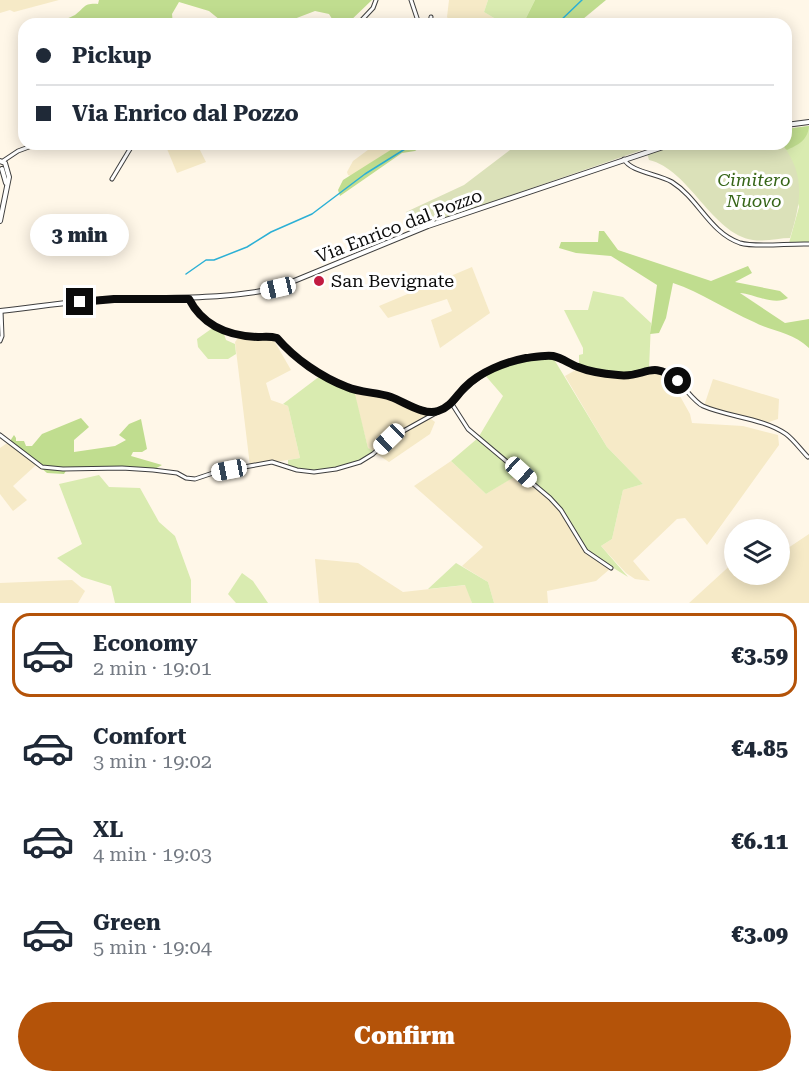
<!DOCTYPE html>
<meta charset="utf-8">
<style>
:root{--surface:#fff;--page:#f6f6f7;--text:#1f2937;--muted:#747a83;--line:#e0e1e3;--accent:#b45309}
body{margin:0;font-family:"Roboto Serif",serif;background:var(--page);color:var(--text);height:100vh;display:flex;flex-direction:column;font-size:22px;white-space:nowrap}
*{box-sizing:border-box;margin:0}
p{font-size:20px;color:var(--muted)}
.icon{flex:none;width:33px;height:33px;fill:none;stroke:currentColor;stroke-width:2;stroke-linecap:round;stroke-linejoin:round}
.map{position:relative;height:603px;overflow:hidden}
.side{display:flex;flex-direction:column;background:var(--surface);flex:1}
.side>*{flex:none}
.hud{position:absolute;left:18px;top:18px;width:774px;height:132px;border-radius:18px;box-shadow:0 3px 15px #0003;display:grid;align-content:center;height:132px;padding:0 18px;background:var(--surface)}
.buttons{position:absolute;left:724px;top:519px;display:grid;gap:12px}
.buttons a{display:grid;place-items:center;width:66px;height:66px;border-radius:50%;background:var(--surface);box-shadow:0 3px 15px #0003;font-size:30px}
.end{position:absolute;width:27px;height:27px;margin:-14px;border:8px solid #0b0b0b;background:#fff;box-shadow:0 0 0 3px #fff}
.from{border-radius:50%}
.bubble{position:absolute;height:42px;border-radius:21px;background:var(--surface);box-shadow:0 3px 15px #0003;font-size:20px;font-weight:800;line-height:42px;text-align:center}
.car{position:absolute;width:18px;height:36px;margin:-18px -9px;border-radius:8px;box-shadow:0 0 4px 2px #0007;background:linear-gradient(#fff 24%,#345 0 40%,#fff 0 76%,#345 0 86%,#fff 0)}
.hud b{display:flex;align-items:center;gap:21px;height:57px;font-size:22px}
.hud b+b{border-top:2px solid var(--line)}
.hud i{width:15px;height:15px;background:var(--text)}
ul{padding:10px 0 0;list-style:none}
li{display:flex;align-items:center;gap:18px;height:84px;margin:0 12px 9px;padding:0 6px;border:3px solid transparent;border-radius:18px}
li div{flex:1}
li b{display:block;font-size:22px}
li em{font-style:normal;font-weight:800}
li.current{border-color:var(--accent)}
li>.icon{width:54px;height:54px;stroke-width:1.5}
.cta{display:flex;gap:12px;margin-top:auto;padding:12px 18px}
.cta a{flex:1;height:69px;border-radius:36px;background:var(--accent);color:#fff;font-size:24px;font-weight:800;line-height:69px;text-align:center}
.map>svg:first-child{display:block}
.farmland{fill:#f6eac7}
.green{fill:#d9ebb0}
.forest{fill:#c0dd8f}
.cemetery{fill:#dbe1b9}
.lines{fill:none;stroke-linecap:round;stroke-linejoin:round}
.stream{stroke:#2cb0d5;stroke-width:1.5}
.minor-casing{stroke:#3e3e3e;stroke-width:5}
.tertiary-casing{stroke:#3e3e3e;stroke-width:6}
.minor{stroke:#fff;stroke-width:3}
.tertiary{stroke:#fff;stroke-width:4}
.route{stroke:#0b0b0b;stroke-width:8}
.poi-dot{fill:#c21b41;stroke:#fff;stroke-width:2}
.labels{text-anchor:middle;stroke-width:6;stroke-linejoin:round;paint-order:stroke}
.park-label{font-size:18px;font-style:italic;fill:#366518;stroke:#fff}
.street-label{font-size:18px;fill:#0b0b0b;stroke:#fff}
.poi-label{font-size:18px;fill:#0b0b0b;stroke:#fff;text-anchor:start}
</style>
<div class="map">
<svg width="809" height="603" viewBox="0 0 809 603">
<rect width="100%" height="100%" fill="#fff7e8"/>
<g class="farmland">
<polygon points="0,0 59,0 14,12 10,10 0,13"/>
<polygon points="449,0 488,0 484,12 504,24 452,24 447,17"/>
<polygon points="165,144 197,144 206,162 177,173"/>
<polygon points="376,144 400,144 351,176 348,175 347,172 353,161"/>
<polygon points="472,267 490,313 440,348 431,320 452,311 447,299 388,318 379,306"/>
<polygon points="241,334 272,337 291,370 266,383 271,400 288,406 300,458 250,466 235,342"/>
<polygon points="579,368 632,377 649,369 667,373 690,414 692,423 743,426 778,435 779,445 707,545 685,518 677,519 633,561 650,581 635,579 626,573 601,546 612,539 623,490 643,484 607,447 565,376"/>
<polygon points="713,379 779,399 778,419 766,423 704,406"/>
<polygon points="359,391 389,396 427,412 436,412 427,416 435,422 430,434 389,462 368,448 354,393"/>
<polygon points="10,441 36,465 13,486 27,500 13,511 0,494 0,448"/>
<polygon points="451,461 486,494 521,472 550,498 611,568 596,581 547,591 548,603 494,603 488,582 462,566 483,547 414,486"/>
<polygon points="809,534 809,603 689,603 735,561 735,574 780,574 780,546 788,548"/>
<polygon points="315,559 358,563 403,592 466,585 472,603 319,603"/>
<polygon points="72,580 85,591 78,603 0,603 0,583"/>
</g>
<g class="green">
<polygon points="488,0 535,0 523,24 504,24 484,12"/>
<polygon points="809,126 809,244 789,243 799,207 782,144 786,144 786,129"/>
<polygon points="593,291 623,297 651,323 649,369 629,376 579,368 579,355 583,354 583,348 564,310 588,310"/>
<polygon points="214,327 223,331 226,340 235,344 236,354 228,359 208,359 198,347 197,339"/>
<path d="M552,356L607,447L643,484L623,490L612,539L601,546L628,577L586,551L561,510L521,473L486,494L451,461L478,438L503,396L484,374C509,362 526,358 552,356Z"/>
<path d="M320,376L359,391L355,394L368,448L375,452C345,471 323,474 288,467V460L300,458L288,406L283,404Z"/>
<polygon points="99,475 109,487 140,488 159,522 175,536 191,580 191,603 115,603 111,586 82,577 57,558 82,544 59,484"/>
<polygon points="456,563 488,582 494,603 472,603 465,585 428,589"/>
<polygon points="242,573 253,581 268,603 236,603 228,594"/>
</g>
<g class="forest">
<path d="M99,0H372L347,24L334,22L329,14L315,11L281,24H225L209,11L179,2L172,14L173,24H61C65,19 69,18 75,15C85,8 83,3 98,4Z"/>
<polygon points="535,0 606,0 577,24 523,24"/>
<path d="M809,126C808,140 798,145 787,150L778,144H786V129Z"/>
<polygon points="400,144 424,144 415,151 402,153 340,196 338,190 343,180"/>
<path d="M599,231H604L618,250L711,281L748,266L752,273L735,282L780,291L788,298C774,306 754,294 740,293L785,323L809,319V348C793,332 773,332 754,322C726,310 701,292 673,283L666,318L659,333L650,334L657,285L611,256L576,253L559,248L561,242H598Z"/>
<polygon points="81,418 89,427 74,440 74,452 115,446 126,440 119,435 129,424 141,419 147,449 142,452 133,452 131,456 162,465 153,470 67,469 64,474 47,473 10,441 14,435 16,438 16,441 24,441 26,446 32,446 42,434"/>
</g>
<g class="cemetery">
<polygon points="518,144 649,144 642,147 642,150 413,229 406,212 464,185"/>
<path d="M688,144H782C806,175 801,203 790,238C779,238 765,242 753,240C712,234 689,169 649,160L647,153L662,148L663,150Z"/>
</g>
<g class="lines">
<g class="stream">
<polyline points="557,24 582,0"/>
<polyline points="186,274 206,260 214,260 247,247 271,232 312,214 365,174 413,144"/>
</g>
<defs>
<g id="minor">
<polyline points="411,0 419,24"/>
<polyline points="358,24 373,8 376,0"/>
<polyline points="430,24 431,17"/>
<path d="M624,159C630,172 659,174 672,182C699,199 709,232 740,243C756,248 790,243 809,244"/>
<polyline points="3,161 18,151 37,144"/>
<polyline points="112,179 133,144"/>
<path d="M189,299C203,326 228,336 258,337C264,337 270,337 277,337C295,359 322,379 349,388C362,392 377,392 390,397C405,401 418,411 434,412"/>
<polyline points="0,341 2,336 1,311"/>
<path d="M452,404C475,374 512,353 551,356C562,357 571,365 581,368C592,371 605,373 617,375C634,377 649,365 666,372C680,379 692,401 703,406C728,417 763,418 786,434C794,440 801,450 808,457"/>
<polyline points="0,435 42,467 63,469 122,468 153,470 177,473 186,478 195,479 216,472 272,462 297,470 314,472 336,469 360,462 373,454 389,439 452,404 468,429 550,498 561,510 586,551 611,568"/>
</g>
<g id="tertiary">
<polyline points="786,125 809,122"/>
<polyline points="0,161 5,163 9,177 0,221"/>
<polyline points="2,169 6,183"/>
<path d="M0,311C38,307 77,300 116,299C170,297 224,300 277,288L428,226L672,144"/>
</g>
</defs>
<use href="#minor" class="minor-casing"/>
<use href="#tertiary" class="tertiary-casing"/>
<use href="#minor" class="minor"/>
<use href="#tertiary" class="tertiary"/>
</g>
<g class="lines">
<path class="route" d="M80,302L114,299H189C203,326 228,336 258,337C264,337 270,336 277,338C295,359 321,377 347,387C361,393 377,392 391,397C405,402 424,416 438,411C451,407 456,396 465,387C480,372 505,362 526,358C534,357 545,355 553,356C562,358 570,364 578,367C590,372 606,374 618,375C645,379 650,358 678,381"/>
</g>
<circle class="poi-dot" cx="319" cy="281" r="6"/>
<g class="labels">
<g class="park-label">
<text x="754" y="186">Cimitero<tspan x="754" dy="21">Nuovo</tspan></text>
</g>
<g class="street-label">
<text transform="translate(399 226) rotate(-21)" y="6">Via Enrico dal Pozzo</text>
</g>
<g class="poi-label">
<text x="331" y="287">San Bevignate</text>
</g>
</g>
</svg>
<div class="buttons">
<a><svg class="icon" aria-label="layers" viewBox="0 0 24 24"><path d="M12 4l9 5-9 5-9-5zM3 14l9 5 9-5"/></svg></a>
</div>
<i class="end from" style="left:678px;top:381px"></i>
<i class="end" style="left:80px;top:302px"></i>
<div class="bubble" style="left:30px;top:214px;width:99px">3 min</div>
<i class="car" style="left:278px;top:288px;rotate:257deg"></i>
<i class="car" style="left:389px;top:439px;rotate:226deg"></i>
<i class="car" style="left:229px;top:470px;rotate:259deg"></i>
<i class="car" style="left:521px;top:472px;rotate:132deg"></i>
<div class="hud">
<b><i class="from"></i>Pickup</b>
<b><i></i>Via Enrico dal Pozzo</b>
</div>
</div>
<section class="side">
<ul>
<li class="current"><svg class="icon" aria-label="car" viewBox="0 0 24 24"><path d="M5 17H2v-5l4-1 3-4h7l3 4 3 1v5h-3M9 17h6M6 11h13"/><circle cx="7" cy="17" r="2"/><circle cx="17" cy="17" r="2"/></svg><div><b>Economy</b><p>2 min · 19:01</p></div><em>€3.59</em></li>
<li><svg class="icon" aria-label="car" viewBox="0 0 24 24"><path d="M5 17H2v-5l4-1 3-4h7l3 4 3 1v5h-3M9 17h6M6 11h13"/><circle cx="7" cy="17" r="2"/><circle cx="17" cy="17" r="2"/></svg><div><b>Comfort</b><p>3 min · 19:02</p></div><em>€4.85</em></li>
<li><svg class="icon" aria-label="car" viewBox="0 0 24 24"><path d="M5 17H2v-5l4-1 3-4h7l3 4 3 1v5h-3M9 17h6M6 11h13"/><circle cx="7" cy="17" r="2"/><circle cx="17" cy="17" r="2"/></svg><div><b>XL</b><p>4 min · 19:03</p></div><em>€6.11</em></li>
<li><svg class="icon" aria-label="car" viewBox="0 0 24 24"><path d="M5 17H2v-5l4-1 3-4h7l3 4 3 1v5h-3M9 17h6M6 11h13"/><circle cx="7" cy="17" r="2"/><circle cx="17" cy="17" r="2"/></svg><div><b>Green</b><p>5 min · 19:04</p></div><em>€3.09</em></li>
</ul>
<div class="cta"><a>Confirm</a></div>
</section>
